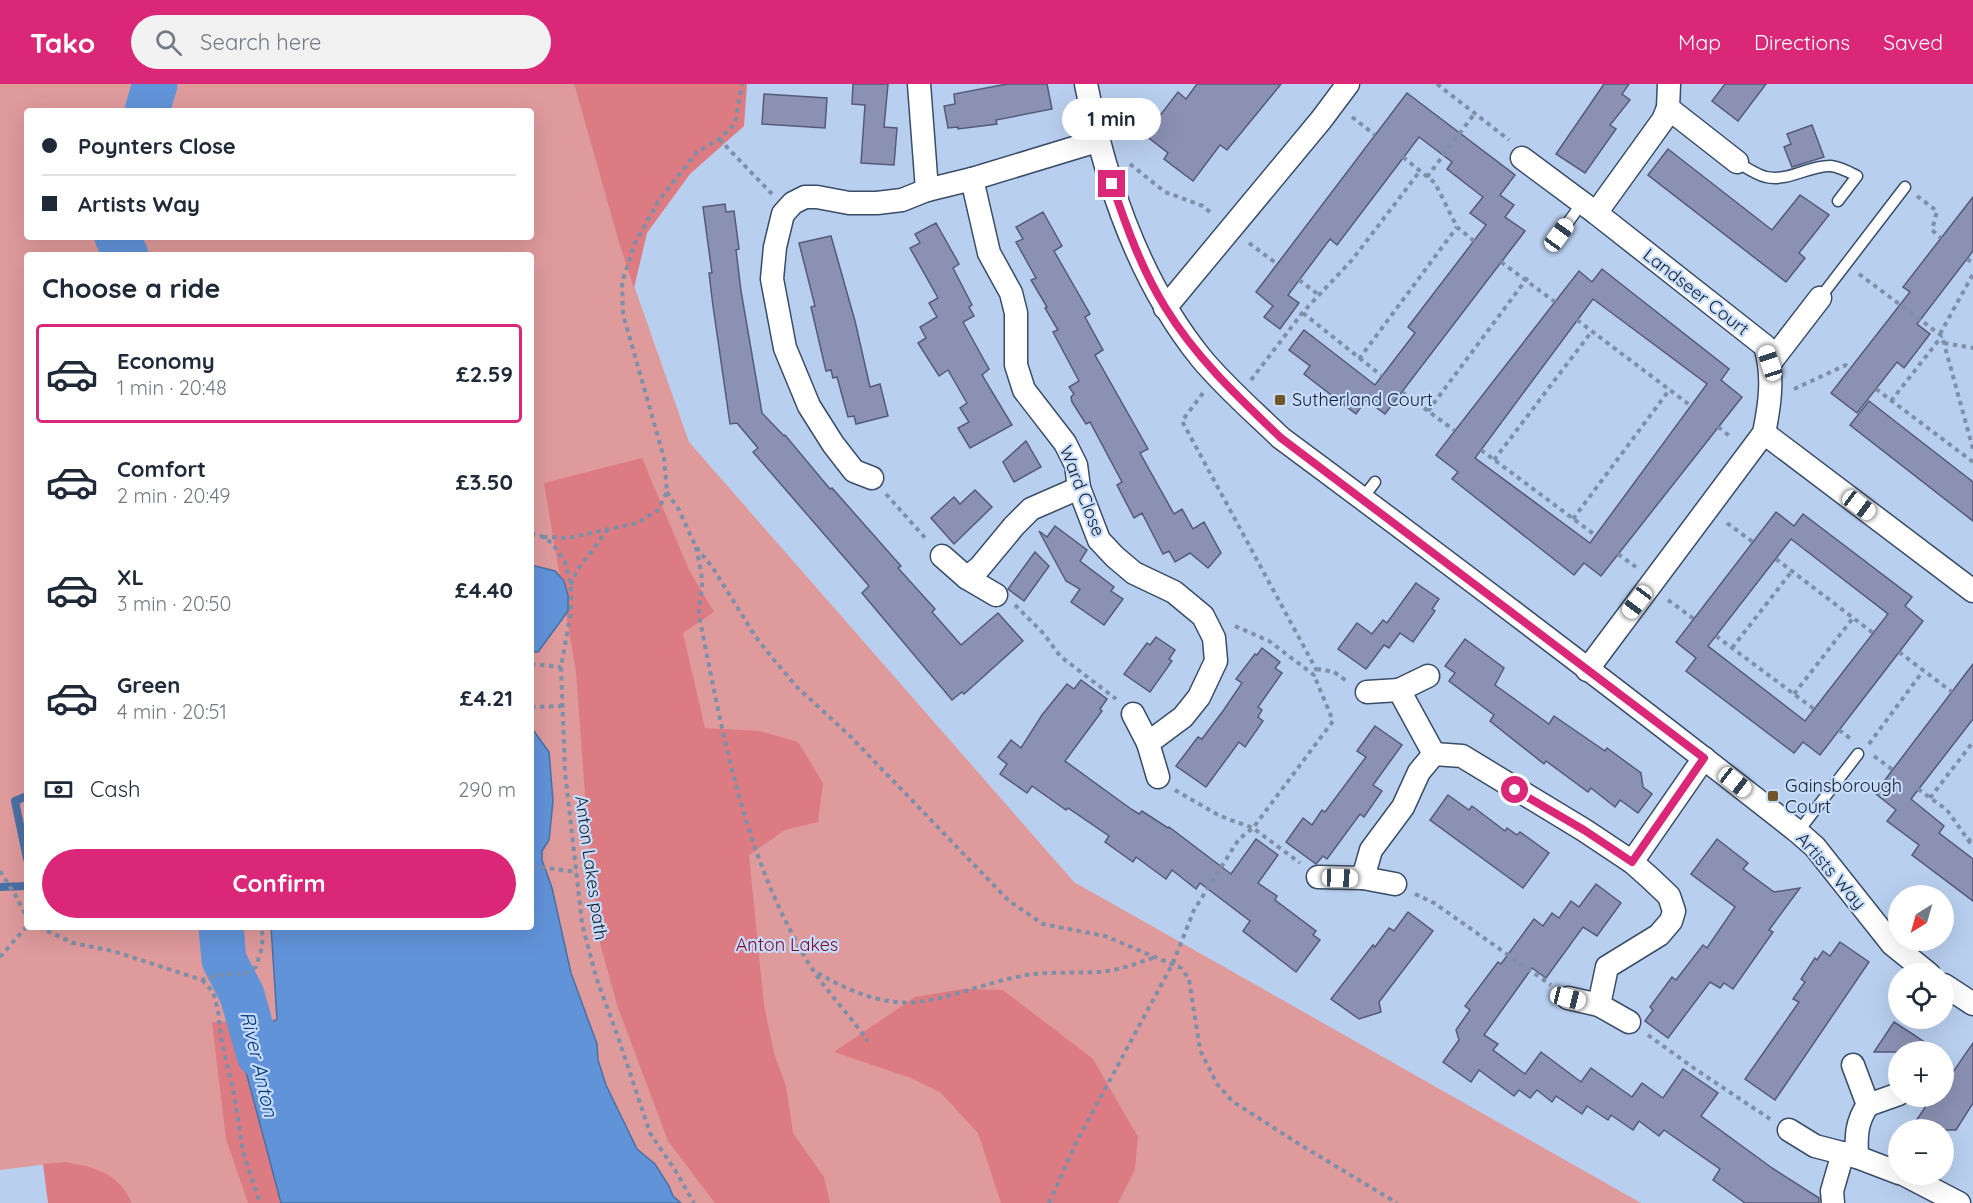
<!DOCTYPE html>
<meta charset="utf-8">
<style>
:root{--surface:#fff;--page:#f2f2f3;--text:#1f2937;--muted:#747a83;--line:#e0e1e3;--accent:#db2777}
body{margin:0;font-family:Quicksand,sans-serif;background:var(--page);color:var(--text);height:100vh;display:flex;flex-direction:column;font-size:22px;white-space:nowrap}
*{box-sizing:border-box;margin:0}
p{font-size:20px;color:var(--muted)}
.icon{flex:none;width:33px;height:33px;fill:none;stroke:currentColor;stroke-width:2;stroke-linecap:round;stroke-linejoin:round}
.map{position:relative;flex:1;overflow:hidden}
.drawer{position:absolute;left:24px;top:168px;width:510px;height:678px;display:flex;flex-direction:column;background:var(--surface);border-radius:6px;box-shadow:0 6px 24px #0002}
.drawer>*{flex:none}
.top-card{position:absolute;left:24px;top:24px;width:510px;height:132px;border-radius:6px;box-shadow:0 6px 24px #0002;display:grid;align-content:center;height:132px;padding:0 18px;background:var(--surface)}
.needle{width:39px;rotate:217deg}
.buttons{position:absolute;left:1888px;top:801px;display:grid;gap:12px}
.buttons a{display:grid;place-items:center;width:66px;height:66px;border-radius:50%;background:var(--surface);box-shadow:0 6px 24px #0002;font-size:30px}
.end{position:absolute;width:27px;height:27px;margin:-14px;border:8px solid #db2777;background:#fff;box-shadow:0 0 0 3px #fff}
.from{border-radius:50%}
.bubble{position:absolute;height:42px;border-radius:21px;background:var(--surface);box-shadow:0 6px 24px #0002;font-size:20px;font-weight:700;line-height:42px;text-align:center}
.car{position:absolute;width:18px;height:36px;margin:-18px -9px;border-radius:8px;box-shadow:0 0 4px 2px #0007;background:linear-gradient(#fff 24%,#345 0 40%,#fff 0 76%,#345 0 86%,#fff 0)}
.top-card b{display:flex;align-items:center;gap:21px;height:57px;font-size:22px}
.top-card b+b{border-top:2px solid var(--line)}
.top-card i{width:15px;height:15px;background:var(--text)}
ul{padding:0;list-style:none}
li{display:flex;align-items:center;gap:18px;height:99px;margin:0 12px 9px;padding:0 6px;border:3px solid transparent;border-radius:6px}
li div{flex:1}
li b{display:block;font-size:22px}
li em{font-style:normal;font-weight:700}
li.on{border-color:var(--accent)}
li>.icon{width:54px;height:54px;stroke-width:1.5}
h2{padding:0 18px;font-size:27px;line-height:72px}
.pay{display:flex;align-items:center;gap:15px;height:66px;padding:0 18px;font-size:22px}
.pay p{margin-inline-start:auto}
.button{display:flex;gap:12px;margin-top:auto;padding:12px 18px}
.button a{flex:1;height:69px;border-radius:36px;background:var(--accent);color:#fff;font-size:24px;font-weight:700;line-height:69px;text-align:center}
header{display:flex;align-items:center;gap:36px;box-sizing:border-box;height:84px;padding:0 30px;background:var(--accent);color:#fff}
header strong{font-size:28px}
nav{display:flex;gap:33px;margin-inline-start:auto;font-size:21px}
.search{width:420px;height:54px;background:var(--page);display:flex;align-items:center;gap:15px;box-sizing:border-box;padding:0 21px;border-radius:33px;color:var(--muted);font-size:22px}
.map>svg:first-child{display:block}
.green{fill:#df9a9c;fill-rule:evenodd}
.forest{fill:#dc7c82}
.water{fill:#6193d9;stroke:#4a70a4;stroke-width:1.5}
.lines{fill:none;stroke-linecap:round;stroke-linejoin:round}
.stream{stroke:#4a70a4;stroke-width:8}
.river{stroke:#6193d9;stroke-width:45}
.building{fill:#8b91b3;stroke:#555a79;stroke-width:1.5;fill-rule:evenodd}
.lane-casing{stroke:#3a4d68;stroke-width:13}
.street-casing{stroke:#3a4d68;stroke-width:25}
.path{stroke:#7e8fa8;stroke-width:4;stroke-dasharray:4.5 4.5;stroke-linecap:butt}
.lane{stroke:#fff;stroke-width:10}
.street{stroke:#fff;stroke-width:22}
.route{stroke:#db2777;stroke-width:8}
.poi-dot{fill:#725629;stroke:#c6dcfc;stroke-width:2}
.labels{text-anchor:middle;stroke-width:4.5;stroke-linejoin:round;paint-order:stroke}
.street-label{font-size:18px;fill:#151e29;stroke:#c6dcfc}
.poi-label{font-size:18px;fill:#151e29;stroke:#c6dcfc;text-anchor:start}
.park-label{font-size:18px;fill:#810825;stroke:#c6dcfc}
.water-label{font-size:20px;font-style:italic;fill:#073a79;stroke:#c6dcfc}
</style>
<header>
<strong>Tako</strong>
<div class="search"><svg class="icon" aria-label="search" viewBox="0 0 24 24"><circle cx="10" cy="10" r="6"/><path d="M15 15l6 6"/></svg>Search here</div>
<nav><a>Map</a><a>Directions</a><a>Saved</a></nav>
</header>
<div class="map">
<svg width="1973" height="1119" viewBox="0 0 1973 1119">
<rect width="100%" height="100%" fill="#b9cfef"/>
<path class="green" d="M0,0H574L619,159L689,358L1074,798L1641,1119H132L131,1116L65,1078L0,1086ZM27,27H531V153H27ZM27,171H531V843H27Z"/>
<g class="forest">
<polygon points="574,0 747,0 744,42 690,90 647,149 634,204 619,159"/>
<polygon points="642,374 689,486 714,528 683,549 705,644 760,647 798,658 823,699 818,738 785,746 749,771 764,921 774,969 786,1002 793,1049 824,1093 830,1119 715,1119 668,1057 617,921 600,859 588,751 576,588 544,399"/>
<polygon points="963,905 1003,906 1093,975 1138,1053 1135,1086 1118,1119 1001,1119 978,1049 940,1008 908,993 834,968 915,913"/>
<polygon points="277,935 336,1119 248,1119 226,1055 212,938"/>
<path d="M65,1078C97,1084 117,1088 132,1119H48L43,1080Z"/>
</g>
<g class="water">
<polygon points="531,481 555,487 564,497 568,511 568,527 538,568 531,568"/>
<polygon points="531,643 549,668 553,717 549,756 542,767 542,776 552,804 571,889 597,960 598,976 606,1001 637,1065 655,1080 669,1102 673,1112 681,1119 281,1119 246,988 244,954 230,911 256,910 261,931 269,941 277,935 271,843 531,843"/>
</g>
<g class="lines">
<g class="stream">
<polyline points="27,712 15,717 27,775"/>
<polyline points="0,803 27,802"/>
</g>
<g class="river">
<polyline points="147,27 155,0"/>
<polyline points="117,153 126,171"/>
<polyline points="221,843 224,876 242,911 259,971"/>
</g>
</g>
<g class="building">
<polygon points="853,0 888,0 884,43 897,44 894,81 861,79 865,21 852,20"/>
<polygon points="1007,0 1047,0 1052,25 996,36 997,40 958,45 958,43 948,44 944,22 955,20 954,10"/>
<polygon points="1197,0 1281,0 1227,66 1220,61 1193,97 1164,75 1168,69 1145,51 1178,8 1186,15"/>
<polygon points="1604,0 1629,0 1622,10 1630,16 1610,41 1616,45 1585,89 1556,70"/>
<polygon points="1725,0 1766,0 1738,37 1712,17"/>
<polygon points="1407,9 1515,91 1500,111 1514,121 1505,133 1525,147 1385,330 1366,316 1356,330 1304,290 1310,282 1289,266 1304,246 1375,301 1415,249 1408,243 1486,141 1470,129 1483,113 1447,85 1452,78 1419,53 1337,161 1330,155 1288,211 1299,219 1280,245 1264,233 1273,222 1256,208"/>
<polygon points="764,10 827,14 825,44 762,40"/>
<polygon points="1812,41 1824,73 1792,83 1784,63 1791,60 1787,50"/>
<polygon points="1668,65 1772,146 1800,111 1829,131 1799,169 1805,174 1786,198 1648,91"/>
<polygon points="1973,113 1973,167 1917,240 1930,250 1904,284 1897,278 1857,329 1831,309 1910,208 1903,203"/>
<polygon points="725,120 726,128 734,127 739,165 736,166 741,207 762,329 784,352 785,351 830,405 832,404 901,482 898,484 935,525 932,528 961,561 998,529 1023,557 964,610 962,608 952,616 862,509 869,502 753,368 758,364 737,339 730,340 713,222 709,189 712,189 703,123"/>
<polygon points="1043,128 1062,162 1054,167 1090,230 1085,233 1103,266 1095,271 1148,365 1140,369 1174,430 1182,425 1193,445 1204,438 1221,469 1208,484 1190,469 1175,478 1169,467 1163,470 1142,429 1134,434 1117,401 1122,398 1090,338 1086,340 1072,318 1071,313 1074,310 1069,303 1079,297 1053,248 1058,246 1045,224 1047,223 1031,196 1036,194 1016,158 1023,155 1016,143"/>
<polygon points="936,139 959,180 953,184 972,221 969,223 974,232 963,238 989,285 982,291 1012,341 970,364 958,344 969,338 960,324 967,319 948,286 939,292 918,259 926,254 920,243 937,233 929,219 938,214 910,164 920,159 915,150"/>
<polygon points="831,152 855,237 870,303 880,300 888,332 856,340 854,332 848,333 837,293 833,294 831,286 826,287 811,223 815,222 799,159"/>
<path d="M1602,185L1729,285L1721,296L1742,313L1601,492L1584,479L1574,491L1452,395L1458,388L1436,371L1579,187L1592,198ZM1593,215L1707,300L1590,459L1475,374Z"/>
<polygon points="1869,317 1973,398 1973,437 1850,341"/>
<polygon points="1026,357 1041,383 1014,398 1003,378"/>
<polygon points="975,406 992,423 954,460 931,434 954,413 960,420"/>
<path d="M1776,428L1794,442L1803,430L1912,513L1905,522L1923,537L1820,671L1803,658L1794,669L1686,587L1696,574L1676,558ZM1791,455L1888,530L1805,637L1708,562Z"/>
<polygon points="1055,442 1087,466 1080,477 1114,503 1111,507 1123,515 1104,541 1071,518 1080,505 1066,497 1039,447 1047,453"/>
<polygon points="1035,468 1049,482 1024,517 1008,505"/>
<polygon points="1416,499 1439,515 1432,525 1435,527 1413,558 1400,549 1389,564 1384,561 1366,585 1338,565 1357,539 1372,550 1383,536 1387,539"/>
<polygon points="1156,553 1175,566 1169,575 1172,577 1150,608 1124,590 1147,559 1150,561"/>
<polygon points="1465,555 1504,584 1495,601 1549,640 1554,632 1605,667 1607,664 1641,689 1643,703 1652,710 1638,729 1620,716 1615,723 1591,704 1588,708 1546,677 1544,680 1490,637 1494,631 1449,597 1455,589 1445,582"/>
<polygon points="1262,564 1280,578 1275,584 1282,589 1258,623 1262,626 1258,633 1263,637 1245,663 1239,658 1206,703 1176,682 1198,653 1202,655 1223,627 1242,599 1236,595 1255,570 1257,571"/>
<polygon points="1973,580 1973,635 1911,715 1944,742 1939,749 1973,775 1973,817 1912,771 1919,761 1887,737 1896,726 1875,709"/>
<polygon points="1081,596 1107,615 1100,625 1102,627 1065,677 1131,725 1139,730 1142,727 1168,744 1169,743 1231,790 1256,755 1278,771 1258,799 1277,812 1275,816 1316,847 1313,851 1320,856 1296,888 1243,847 1250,837 1200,799 1196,805 1172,786 1166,795 1136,773 1133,778 1105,758 1109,752 1068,724 1066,726 1032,702 1027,709 1000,690 1007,680 998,673 1011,656 1021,664 1042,631 1067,600 1074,605"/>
<polygon points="1375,642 1402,661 1373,701 1382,707 1364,733 1360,730 1327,775 1323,772 1316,780 1286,758 1303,734 1312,741 1322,726 1325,728 1366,673 1357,667"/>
<polygon points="1448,711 1469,726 1472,722 1505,747 1507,744 1517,751 1520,748 1549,769 1523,804 1430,736"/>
<polygon points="1717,755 1748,779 1743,785 1774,808 1800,804 1769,846 1773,848 1733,905 1724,899 1720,904 1710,898 1668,954 1645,937 1653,926 1650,923 1672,893 1676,896 1703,861 1707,864 1735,823 1691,790"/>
<polygon points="1596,800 1621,819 1597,852 1583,843 1546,894 1532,884 1484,951 1498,960 1493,966 1525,990 1541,968 1581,998 1591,984 1632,1013 1642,999 1663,1014 1683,985 1718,1009 1701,1032 1772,1084 1819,1114 1819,1119 1745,1119 1713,1096 1720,1085 1664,1046 1659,1052 1639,1037 1633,1046 1611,1031 1608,1036 1587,1022 1582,1030 1556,1012 1552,1018 1537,1006 1530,1014 1519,1006 1514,1012 1479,986 1471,998 1443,978 1459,956 1456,946 1470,926 1465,922 1498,878 1501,880 1534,835 1543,842 1552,829 1559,834 1571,817 1579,823"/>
<polygon points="1408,828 1433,847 1379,918 1381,928 1359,935 1331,915 1373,861 1375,863 1389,844 1394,847"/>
<polygon points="1840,858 1869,878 1775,1016 1745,995 1799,918 1793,915 1805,898 1801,895 1815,874 1817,876 1823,867 1830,872"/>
<polygon points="1894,938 1911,949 1939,968 1874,968"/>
<polygon points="1973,959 1973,1019 1956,1046 1910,1046 1928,1019 1930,1021 1936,1012 1944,1012 1944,1001"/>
</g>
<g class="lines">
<defs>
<g id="lane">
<path d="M1737,78C1747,84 1755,90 1766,93C1789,98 1809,81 1831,82C1840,83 1849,88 1857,92L1838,117"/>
<polyline points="1559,151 1582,119"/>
<polyline points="1820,214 1905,103"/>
<polyline points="1362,415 1375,398"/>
<polyline points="1798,748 1858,670"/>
</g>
<g id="street">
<polyline points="919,0 927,106"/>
<path d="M1086,0C1105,97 1138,196 1201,274C1225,303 1254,328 1281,354C1455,483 1628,614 1798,748L1815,763L1892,860L1929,890"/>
<polyline points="1668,24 1737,78"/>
<path d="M1522,74L1596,129L1765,262C1774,291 1770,320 1764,349L1587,586"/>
<polyline points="972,95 989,169 1011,209 1016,229 1016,281 1024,306 1065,359 1076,381 1079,404 1099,456 1115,473 1134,489 1174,508 1203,532 1214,554 1216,577 1199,613 1183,633 1148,659 1158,693"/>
<polyline points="1596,129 1663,36 1668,24 1669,0"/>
<polyline points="1165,224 1321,36 1348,0"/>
<polyline points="1770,279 1820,214"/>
<polyline points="1764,349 1973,507"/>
<polyline points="872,394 854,387 833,360 809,322 785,264 772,195 775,163 783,130 793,119 805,113 817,113 849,119 877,119 902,116 927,106 972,95 1097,57"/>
<polyline points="942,472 967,494"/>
<polyline points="996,511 967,494 980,483 1014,442 1031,425 1079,404"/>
<polyline points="1399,606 1428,592"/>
<polyline points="1367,608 1399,606 1434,670"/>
<polyline points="1133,630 1148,659"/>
<polyline points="1632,778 1704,674"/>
<polyline points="1318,793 1363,794 1371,766 1403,723 1419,688 1434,670 1462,672 1584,746 1632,778 1650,794 1669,812 1674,827 1671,837 1659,851 1607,883 1599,921 1629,938"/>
<polyline points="1363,794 1395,800"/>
<polyline points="1944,901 1973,920"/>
<polyline points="1568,914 1599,921"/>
<path d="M1853,981L1868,1021C1856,1038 1856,1053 1857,1073"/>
<polyline points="1868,1021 1899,1010"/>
<polyline points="1789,1046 1815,1062 1857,1073 1899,1089"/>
<polyline points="1903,1090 1959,1119"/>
<polyline points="1833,1119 1832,1107 1843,1069"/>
</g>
</defs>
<use href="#lane" class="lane-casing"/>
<use href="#street" class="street-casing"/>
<g class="path">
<polyline points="1437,0 1509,56"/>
<polyline points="1352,33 1375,51"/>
<polyline points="719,55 772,110"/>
<polyline points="1403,73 1435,99 1457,143 1474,157"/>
<polyline points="1130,80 1165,108 1203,122 1212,130"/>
<polyline points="1427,93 1475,29"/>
<polyline points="1917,112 1937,127 1932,146 1941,154"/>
<polyline points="1249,159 1277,180"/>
<polyline points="1967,175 1973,179"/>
<polyline points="1501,178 1555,218"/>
<polyline points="1859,190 1942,252 1973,365"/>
<polyline points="1299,196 1319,211"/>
<polyline points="1303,229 1382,292"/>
<polyline points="1577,236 1691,322"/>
<polyline points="1940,250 1973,190"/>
<polyline points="1944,259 1973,264"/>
<polyline points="1359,275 1457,143"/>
<polyline points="1251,296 1303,228 1352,176 1420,87"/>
<polyline points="1794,305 1846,281 1850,284"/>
<polyline points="1876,305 1973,378"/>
<polyline points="1402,308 1454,346"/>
<polyline points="1203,309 1182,337 1317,587"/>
<polyline points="1891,317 1942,252"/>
<polyline points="1428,327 1528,193"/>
<polyline points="1718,343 1731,353"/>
<polyline points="1481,366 1595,451"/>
<polyline points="1494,376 1592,247"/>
<polyline points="667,408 679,426 696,463 713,484 755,552 774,576 797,603 850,652 1009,817 1043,840 1105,852 1181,884 1189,895 1200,966 1217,1000 1232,1017 1299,1060 1397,1119"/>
<polyline points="886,410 927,456"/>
<polyline points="1573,435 1670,305"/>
<polyline points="1727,439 1753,458"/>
<polyline points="531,450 541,452 552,459 565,478 571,501 571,528 561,583 565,688 582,839 596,893 618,953 650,1049 675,1086 694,1119"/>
<polyline points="543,453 568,454 637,439 658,426 667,408 664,374 623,230 622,198 635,159 659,116 697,68 719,55 735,40 742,0"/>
<path d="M696,463C698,475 702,487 702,499C702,511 697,523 700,536C723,652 744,770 805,873C822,903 848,929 868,957"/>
<polyline points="1618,470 1636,483"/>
<polyline points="1776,475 1873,549"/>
<polyline points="571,501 576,488 608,445"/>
<polyline points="1668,516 1694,535"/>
<polyline points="1015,521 1044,550 1060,572 1116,615"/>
<polyline points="1235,542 1269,557 1314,591 1319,585 1334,588 1348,598"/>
<polyline points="1716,552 1814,625"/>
<polyline points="1732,564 1792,487"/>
<polyline points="1899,568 1952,608"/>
<polyline points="531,580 561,583"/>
<polyline points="1794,610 1853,534"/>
<polyline points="531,623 562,622"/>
<polyline points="1839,646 1851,655"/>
<polyline points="1869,660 1923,587"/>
<polyline points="1874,672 1893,686"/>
<polyline points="1918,705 1947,726 1973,763"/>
<polyline points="1175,706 1220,732 1253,744 1300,779"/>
<polyline points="1930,714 1973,658"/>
<polyline points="1968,758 1973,751"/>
<polyline points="532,782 577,788"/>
<polyline points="0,787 17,814 27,834"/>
<polyline points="1415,810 1434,819 1551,901"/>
<polyline points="39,843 73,859 113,867 202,896 218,891 246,889 256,883 261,867 263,853 261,843"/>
<polyline points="0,873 27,842"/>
<path d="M818,889C846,906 884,922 918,918C957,913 994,895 1034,890C1055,888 1077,889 1098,888C1118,887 1137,879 1156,873"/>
<polyline points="202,896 213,908 218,926 221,954 234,1010 243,1068 260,1119"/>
<polyline points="1648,951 1695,985 1770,1035"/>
<polyline points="1049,1119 1077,1057 1173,879 1194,826 1239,755 1253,744 1333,637 1314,591"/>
</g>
<use href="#lane" class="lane"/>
<use href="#street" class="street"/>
</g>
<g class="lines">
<path class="route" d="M1112,100C1126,142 1142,186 1165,223C1196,274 1239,314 1281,354L1704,674L1632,778L1584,746L1515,706"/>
</g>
<g class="poi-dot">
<rect x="1274" y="310" width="12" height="12" rx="3"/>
<rect x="1767" y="706" width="12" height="12" rx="3"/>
</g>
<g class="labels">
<g class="street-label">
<text transform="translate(1696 208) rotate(38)" y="6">Landseer Court</text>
<text transform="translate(1082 407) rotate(69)" y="6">Ward Close</text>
<text transform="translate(591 784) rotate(82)" y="6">Anton Lakes path</text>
<text transform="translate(1831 787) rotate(49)" y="6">Artists Way</text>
</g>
<g class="poi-label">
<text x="1292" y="322">Sutherland Court</text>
<text x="1785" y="708">Gainsborough<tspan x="1785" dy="21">Court</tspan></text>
</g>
<g class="park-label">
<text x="787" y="867">Anton Lakes</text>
</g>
<g class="water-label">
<text transform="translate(259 980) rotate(77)" y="7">River Anton</text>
</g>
</g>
</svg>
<div class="buttons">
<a><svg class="needle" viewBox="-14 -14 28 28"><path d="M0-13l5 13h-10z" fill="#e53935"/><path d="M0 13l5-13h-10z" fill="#747a83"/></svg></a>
<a><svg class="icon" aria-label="locate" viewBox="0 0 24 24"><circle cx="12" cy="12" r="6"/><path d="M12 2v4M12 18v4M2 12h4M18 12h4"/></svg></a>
<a>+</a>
<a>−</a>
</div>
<i class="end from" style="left:1515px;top:706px"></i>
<i class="end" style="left:1112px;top:100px"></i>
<div class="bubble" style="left:1062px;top:14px;width:99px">1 min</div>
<i class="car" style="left:1559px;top:151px;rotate:36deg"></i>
<i class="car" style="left:1770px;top:279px;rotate:342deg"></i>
<i class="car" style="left:1859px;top:421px;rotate:127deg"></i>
<i class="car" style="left:1637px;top:518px;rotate:217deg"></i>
<i class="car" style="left:1735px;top:698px;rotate:128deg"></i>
<i class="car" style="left:1340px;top:794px;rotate:92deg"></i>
<i class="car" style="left:1568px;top:914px;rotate:104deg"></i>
<div class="top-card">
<b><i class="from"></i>Poynters Close</b>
<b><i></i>Artists Way</b>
</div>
<section class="drawer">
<h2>Choose a ride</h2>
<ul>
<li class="on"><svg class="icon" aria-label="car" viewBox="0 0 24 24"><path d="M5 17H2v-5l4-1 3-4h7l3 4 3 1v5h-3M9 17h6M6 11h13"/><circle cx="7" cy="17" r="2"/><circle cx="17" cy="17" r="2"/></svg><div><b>Economy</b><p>1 min · 20:48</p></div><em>£2.59</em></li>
<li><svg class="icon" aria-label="car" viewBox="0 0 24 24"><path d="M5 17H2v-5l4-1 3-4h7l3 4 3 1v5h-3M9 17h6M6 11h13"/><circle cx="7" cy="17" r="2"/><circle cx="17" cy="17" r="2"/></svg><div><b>Comfort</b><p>2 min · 20:49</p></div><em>£3.50</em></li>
<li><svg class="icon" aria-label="car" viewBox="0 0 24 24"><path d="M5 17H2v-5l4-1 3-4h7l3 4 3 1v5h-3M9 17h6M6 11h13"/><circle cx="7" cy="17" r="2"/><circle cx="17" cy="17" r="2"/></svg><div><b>XL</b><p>3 min · 20:50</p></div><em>£4.40</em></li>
<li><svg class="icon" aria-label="car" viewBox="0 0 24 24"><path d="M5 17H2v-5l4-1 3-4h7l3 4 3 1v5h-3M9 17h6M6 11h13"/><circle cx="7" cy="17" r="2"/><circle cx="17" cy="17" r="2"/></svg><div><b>Green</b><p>4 min · 20:51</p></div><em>£4.21</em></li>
</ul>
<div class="pay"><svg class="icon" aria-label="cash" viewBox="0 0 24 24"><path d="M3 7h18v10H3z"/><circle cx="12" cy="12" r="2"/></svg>Cash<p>290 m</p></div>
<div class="button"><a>Confirm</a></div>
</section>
</div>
